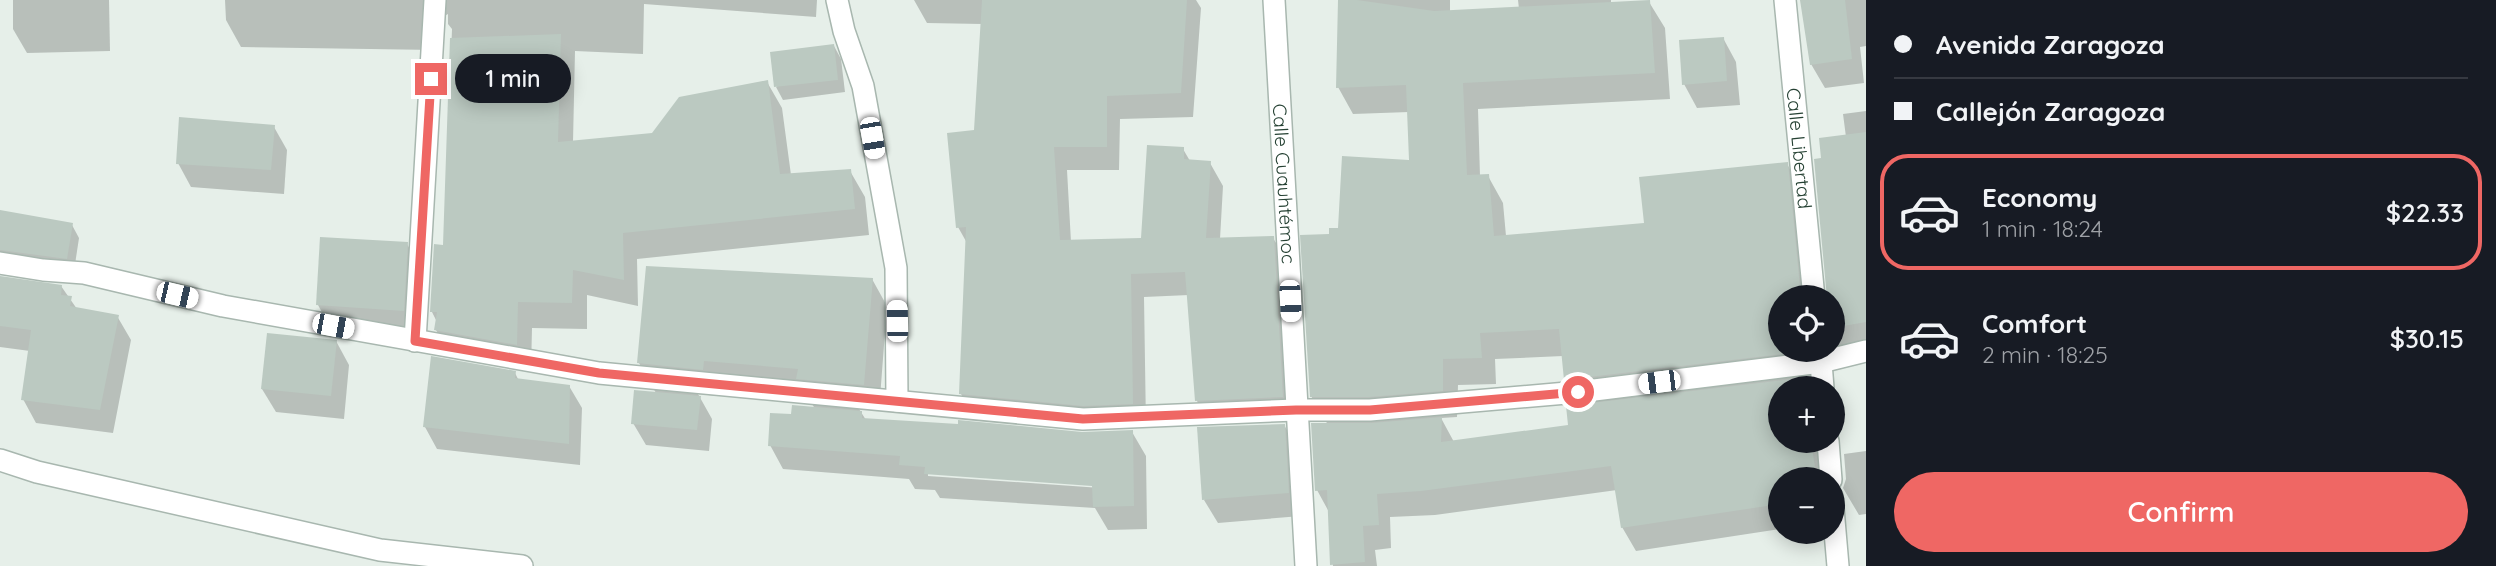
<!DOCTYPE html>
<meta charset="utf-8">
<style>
:root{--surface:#171b24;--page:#20242c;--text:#f1f3f6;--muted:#9ea1a6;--line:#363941;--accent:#ef6764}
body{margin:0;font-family:Quicksand,sans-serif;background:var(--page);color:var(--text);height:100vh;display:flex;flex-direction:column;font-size:26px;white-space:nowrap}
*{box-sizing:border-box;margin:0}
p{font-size:23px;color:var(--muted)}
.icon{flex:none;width:38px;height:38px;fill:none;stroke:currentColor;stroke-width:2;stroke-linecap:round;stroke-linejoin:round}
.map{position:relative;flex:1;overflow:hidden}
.details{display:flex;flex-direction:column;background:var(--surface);width:630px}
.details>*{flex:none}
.top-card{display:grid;align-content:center;height:154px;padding:0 28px;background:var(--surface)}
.fabs{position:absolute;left:1768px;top:285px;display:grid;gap:14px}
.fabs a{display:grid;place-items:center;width:77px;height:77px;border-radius:50%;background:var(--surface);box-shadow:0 4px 18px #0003;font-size:35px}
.end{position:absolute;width:32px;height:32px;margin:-16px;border:9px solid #ef6764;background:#fff;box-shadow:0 0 0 4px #fff}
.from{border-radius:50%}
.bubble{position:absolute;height:49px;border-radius:24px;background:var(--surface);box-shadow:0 4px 18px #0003;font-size:23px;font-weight:600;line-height:49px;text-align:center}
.car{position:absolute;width:21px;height:42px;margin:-21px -10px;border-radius:9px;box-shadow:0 0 5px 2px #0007;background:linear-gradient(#fff 24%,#345 0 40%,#fff 0 76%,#345 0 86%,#fff 0)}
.top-card b{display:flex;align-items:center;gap:24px;height:66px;font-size:26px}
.top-card b+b{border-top:2px solid var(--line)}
.top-card i{width:18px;height:18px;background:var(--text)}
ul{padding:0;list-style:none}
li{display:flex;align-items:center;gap:21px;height:116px;margin:0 14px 10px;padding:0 14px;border:4px solid transparent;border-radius:28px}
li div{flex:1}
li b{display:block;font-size:26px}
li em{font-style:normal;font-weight:600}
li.selected{border-color:var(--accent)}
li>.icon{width:63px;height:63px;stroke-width:1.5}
.button{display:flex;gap:14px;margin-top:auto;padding:14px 28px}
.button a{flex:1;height:80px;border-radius:42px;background:var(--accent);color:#fff;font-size:28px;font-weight:600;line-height:80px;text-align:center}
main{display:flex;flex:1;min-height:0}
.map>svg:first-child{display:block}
.shadow{fill:#0003;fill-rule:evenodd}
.building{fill:#bbc9c1}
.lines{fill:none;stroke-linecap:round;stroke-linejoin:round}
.street-casing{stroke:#a8b7af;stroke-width:24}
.street{stroke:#fff;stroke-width:21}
.route{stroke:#ef6764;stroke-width:9}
.labels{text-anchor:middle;stroke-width:5;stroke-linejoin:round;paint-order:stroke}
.street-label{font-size:19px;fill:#254133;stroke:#f7fbf8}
</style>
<main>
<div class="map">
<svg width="1866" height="566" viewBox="0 0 1866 566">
<rect width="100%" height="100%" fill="#e6efe9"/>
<g class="shadow">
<polygon points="13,0 109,0 110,51 27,53 13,29"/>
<polygon points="225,0 817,0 816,17 644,4 643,54 575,51 573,142 653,135 767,82 782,108 791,175 850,171 865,197 869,235 637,259 638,306 587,295 587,329 532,328 531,370 451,356 436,330 437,322 432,312 444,246 452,29 448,24 448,14 439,19 435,50 241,47 226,20"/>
<polygon points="914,0 1196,0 1201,8 1193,117 1120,119 1119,170 1067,170 1071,242 1143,239 1183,149 1190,161 1210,163 1223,186 1220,239 1273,238 1287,261 1296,421 1210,424 1197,401 1189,295 1144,297 1146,427 1098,429 975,417 961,394 967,243 958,227 976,131 982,24 927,23"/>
<path d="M1339,0H1450V12L1519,9L1518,0H1611V4L1649,2L1665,28L1670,99L1478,109L1480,176H1488L1503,203L1506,236L1646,224L1787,164L1802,190L1812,298H1780V350H1832V298L1823,160L1846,137L1843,114L1866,111V351L1809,361L1812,378L1801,379L1806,388H1780V441H1820L1827,480H1780V529L1636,551L1622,527L1617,490L1435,515L1390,517L1391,548L1375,550L1377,566H1333L1329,512L1317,490L1328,425L1311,396L1331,236L1411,161L1409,112L1353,114L1338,87ZM1563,356L1565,380L1581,406L1570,426L1454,442L1441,418L1457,417L1458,385L1496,384L1495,359Z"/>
<polygon points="1802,0 1866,0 1866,46 1860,47 1864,83 1825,88 1811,64"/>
<polygon points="1723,38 1736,62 1740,105 1697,108 1684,84"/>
<polygon points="834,46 841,59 845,92 783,100 776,87"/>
<polygon points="274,127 287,150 284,194 191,187 178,163"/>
<polygon points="0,212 72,225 79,238 74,271 0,265"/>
<polygon points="407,244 420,268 416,334 331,329 318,305"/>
<polygon points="0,278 61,286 77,309 117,316 131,340 113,433 36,423 23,399 30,351 0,347"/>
<path d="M872,279L887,306L879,411L859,409L866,420L1082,434L1132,432L1146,456L1147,529L1108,530L1095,508L940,498L935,490L915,489L909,479L783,469L770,445L792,416L815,409L807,395L719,387L718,396L698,394L712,419L709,451L646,445L633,423L656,393L639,363ZM928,473L1101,485V488L928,476Z"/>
<polygon points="336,341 349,365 344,419 276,412 262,389"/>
<polygon points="515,373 519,381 569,386 582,408 580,465 437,449 425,427"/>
<polygon points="1284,425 1298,449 1301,516 1218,523 1204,500"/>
<polygon points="1866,451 1866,514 1859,515 1843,488 1846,479 1844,454"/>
</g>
<g class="building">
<polygon points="982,0 1187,0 1181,93 1107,96 1107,147 1054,147 1060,240 1141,238 1147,145 1184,147 1184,159 1211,161 1206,238 1274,236 1283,397 1195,401 1185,272 1131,274 1133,404 1083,406 959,394 966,227 956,228 947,133 974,130"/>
<polygon points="1338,0 1357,0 1434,11 1650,0 1655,73 1463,83 1467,175 1489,174 1494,236 1644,223 1639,177 1788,162 1801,298 1780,298 1780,350 1798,352 1564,380 1559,329 1480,333 1482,358 1443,359 1443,391 1369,397 1310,397 1300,235 1329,234 1329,228 1338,228 1342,156 1409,160 1406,85 1336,88"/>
<polygon points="1800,0 1845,0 1852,59 1810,65"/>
<polygon points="561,34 558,142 652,133 679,97 768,80 780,174 851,169 855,209 623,233 624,280 573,270 572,303 518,302 517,345 434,330 437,312 430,312 434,244 443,245 450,38"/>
<polygon points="1724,37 1727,81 1682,85 1679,40"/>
<polygon points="834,44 838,80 774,87 770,52"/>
<polygon points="179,117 275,125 271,170 176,164"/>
<polygon points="1866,132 1866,322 1832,328 1832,298 1827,298 1814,159 1821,158 1819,138"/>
<polygon points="0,210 73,223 67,259 0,250"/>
<polygon points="320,237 408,242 404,311 316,305"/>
<polygon points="646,266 873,278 864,385 796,379 798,369 704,361 703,370 637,363"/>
<polygon points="0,276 62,285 61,295 72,296 70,306 119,315 100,410 21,400 31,330 0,326"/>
<polygon points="267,333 337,340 331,396 261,389"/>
<polygon points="431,356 516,371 515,378 570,385 569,444 423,427"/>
<polygon points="1802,378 1803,388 1780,388 1780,441 1811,441 1817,480 1780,480 1780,504 1621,528 1611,466 1421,491 1377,494 1379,525 1363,526 1365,562 1330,565 1327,490 1315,491 1311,423 1371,423 1442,417 1441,442 1568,425 1566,406"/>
<polygon points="634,390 701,396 697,430 631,424"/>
<polygon points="792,405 862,411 862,418 958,424 958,420 1082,432 1133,430 1134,506 1093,507 1092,486 924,474 925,467 899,465 900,456 768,446 770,413 791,414"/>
<polygon points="1285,424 1289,493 1202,500 1197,427"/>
</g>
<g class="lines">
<defs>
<g id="street">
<polyline points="837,0 844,31 863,86 896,268 897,401"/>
<path id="s1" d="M1274,0L1306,566"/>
<path id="s2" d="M1785,0L1814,298"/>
<polyline points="0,263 43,270 84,273 223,306 599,373 1083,419 1296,410 1370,410 1578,392 1821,362 1866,351"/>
<polyline points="415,341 435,0"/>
<polyline points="1820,350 1823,388"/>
<polyline points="1828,441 1831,480"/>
<polyline points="0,460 37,472 380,550 522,566"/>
<polyline points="1832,497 1838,566"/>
</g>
</defs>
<use href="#street" class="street-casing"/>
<use href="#street" class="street"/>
</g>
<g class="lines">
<polyline class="route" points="431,79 415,341 599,373 1083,419 1296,410 1370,410 1578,392"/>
</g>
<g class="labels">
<g class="street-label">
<text dy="7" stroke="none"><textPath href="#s2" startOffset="149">Calle Libertad</textPath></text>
<text dy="7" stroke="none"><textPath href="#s1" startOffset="184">Calle Cuauhtémoc</textPath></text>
</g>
</g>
</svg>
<div class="fabs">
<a><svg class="icon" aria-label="locate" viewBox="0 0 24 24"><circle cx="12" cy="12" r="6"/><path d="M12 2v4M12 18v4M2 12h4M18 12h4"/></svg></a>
<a>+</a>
<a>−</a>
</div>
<i class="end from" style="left:1578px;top:392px"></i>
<i class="end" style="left:431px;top:79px"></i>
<div class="bubble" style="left:455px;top:54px;width:116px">1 min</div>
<i class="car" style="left:872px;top:138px;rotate:170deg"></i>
<i class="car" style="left:177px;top:295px;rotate:103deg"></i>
<i class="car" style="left:1290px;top:301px;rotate:177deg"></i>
<i class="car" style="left:897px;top:321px;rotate:359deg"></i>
<i class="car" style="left:333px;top:326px;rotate:101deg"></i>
<i class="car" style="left:1659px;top:382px;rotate:263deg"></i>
</div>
<section class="details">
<div class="top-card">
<b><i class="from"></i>Avenida Zaragoza</b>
<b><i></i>Callejón Zaragoza</b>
</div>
<ul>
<li class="selected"><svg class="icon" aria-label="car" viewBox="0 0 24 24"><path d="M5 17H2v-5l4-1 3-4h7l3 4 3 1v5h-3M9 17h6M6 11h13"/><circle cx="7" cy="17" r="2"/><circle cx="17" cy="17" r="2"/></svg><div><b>Economy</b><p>1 min · 18:24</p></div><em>$22.33</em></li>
<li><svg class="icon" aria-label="car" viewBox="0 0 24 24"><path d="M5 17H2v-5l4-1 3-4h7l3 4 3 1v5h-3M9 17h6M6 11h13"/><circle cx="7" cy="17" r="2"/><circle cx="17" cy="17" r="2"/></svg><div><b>Comfort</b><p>2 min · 18:25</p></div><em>$30.15</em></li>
</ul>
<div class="button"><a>Confirm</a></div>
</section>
</main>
